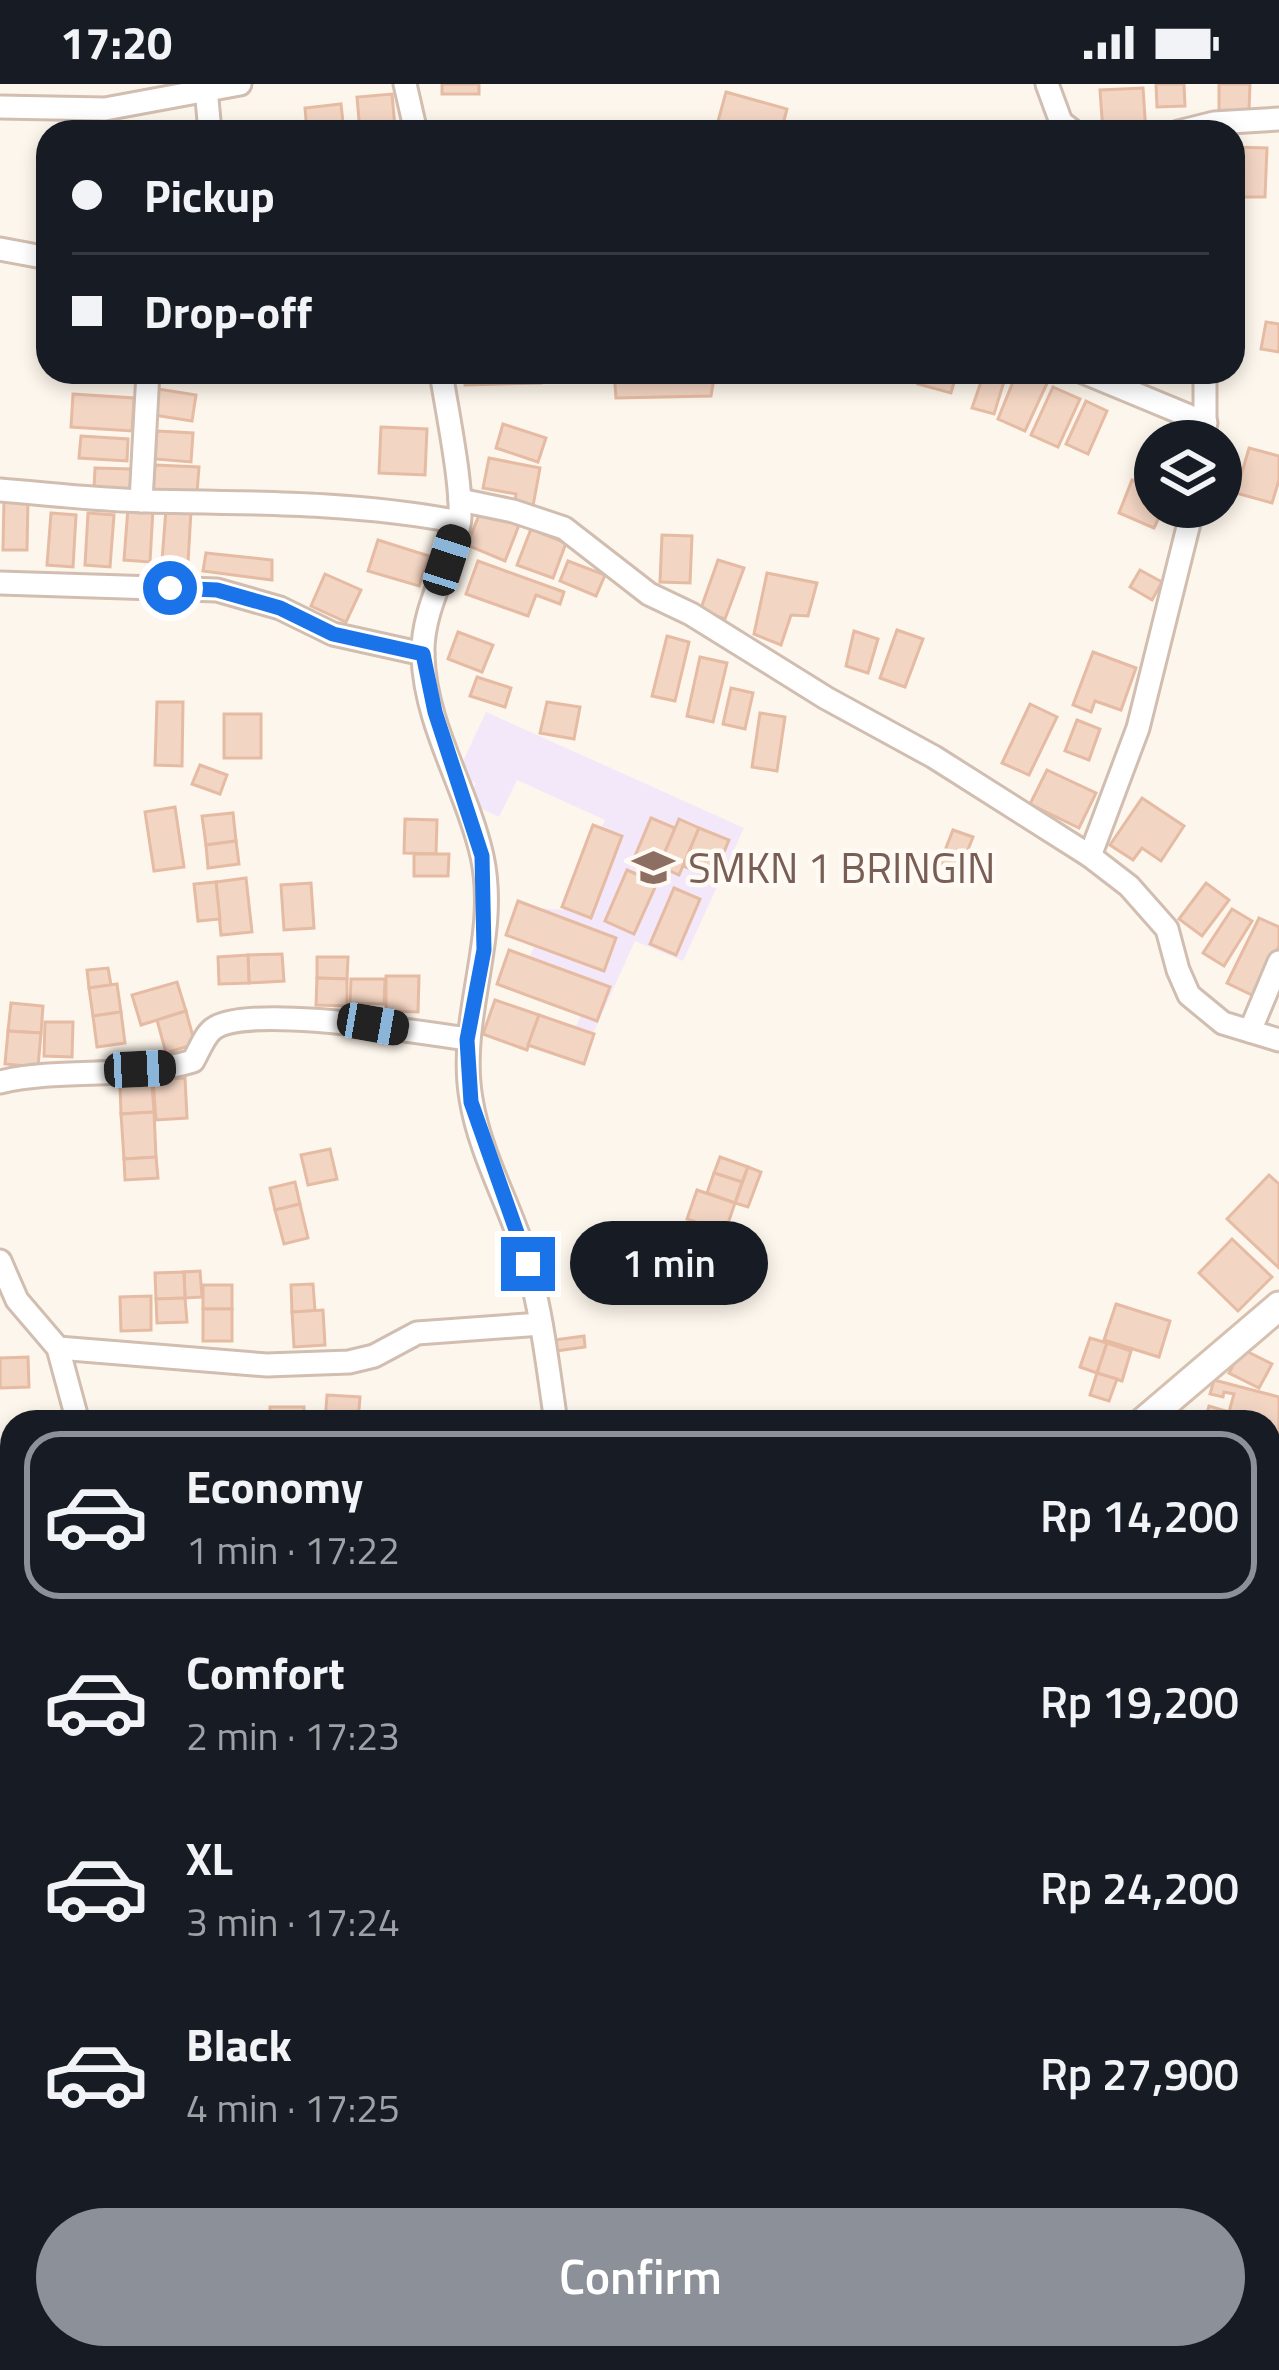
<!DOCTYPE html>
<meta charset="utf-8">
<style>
:root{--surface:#171b24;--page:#242831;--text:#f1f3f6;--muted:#9ea1a6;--line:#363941;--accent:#8c9099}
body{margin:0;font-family:"Titillium Web",sans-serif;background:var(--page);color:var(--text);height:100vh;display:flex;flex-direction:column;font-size:45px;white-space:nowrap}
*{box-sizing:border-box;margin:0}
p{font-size:39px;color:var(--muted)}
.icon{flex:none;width:66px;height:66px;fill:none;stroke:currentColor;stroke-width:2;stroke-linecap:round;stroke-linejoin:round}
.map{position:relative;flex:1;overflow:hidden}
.details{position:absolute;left:0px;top:1326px;width:1281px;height:960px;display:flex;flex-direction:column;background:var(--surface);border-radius:36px 36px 0 0;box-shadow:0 6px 18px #0003}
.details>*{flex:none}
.top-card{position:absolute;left:36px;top:36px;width:1209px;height:264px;border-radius:36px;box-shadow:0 6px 18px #0003;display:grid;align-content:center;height:264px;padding:0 36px;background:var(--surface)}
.buttons{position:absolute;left:1134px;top:336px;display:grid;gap:24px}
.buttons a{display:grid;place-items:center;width:108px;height:108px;border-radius:50%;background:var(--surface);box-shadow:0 6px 18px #0003;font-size:60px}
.end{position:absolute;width:54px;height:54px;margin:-27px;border:15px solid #1a73e8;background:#fff;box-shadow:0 0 0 6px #fff}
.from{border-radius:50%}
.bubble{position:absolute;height:84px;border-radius:42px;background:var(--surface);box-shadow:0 6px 18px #0003;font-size:39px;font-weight:600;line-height:84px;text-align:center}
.car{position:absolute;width:36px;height:72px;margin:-36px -18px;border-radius:15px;box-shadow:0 0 9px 3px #0007;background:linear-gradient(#222 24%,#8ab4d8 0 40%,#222 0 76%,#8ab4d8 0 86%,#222 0)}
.top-card b{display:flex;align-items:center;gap:42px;height:114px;font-size:45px}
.top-card b+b{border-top:3px solid var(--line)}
.top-card i{width:30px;height:30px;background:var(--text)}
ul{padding:21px 0 0;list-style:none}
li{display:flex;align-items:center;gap:36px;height:168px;margin:0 24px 18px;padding:0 12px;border:6px solid transparent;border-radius:36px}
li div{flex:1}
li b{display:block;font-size:45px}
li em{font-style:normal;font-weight:600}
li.active{border-color:var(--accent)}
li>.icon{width:108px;height:108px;stroke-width:1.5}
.primary-button{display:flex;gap:24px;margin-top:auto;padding:24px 36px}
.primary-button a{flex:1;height:138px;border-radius:72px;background:var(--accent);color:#fff;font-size:48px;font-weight:600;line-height:138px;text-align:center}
.status{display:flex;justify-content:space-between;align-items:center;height:84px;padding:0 60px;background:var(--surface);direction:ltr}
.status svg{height:33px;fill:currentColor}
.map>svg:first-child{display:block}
.education{fill:#f3e8fa}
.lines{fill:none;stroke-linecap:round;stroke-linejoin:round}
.river{stroke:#bfe3e8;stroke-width:36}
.building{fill:#f3d5c3;stroke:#e6bba3;stroke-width:3}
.street-casing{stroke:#d1beb0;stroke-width:27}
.secondary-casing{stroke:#d6c0b0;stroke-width:33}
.street{stroke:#fff;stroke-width:21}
.secondary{stroke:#fff;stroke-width:27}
.route{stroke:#1a73e8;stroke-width:15}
.labels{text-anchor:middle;stroke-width:9;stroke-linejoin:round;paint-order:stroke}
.education-label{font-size:42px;fill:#785e54;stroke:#fffaf3;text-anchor:start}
</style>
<div class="status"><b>17:20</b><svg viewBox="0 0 49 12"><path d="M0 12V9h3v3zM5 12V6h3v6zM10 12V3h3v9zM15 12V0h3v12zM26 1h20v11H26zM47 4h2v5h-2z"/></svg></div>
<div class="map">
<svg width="1279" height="2286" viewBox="0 0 1279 2286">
<rect width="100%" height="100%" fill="#fdf6ec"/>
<g class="education">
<polygon points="486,628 744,744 683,877 635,857 586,965 569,958 586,920 522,890 537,856 524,823 564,826 605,736 517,696 499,733 468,718 476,699 457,690"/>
<polygon points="591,2274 815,2274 809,2286 616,2286"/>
</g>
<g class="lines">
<g class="river">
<polyline points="1269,2171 1279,2163"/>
<polyline points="1227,2286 1230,2274"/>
</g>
</g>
<g class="building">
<rect x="442" y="0" width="37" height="10"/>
<polygon points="1156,0 1184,0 1185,22 1157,23"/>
<polygon points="1219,0 1250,0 1249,27 1219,26"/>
<polygon points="1143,4 1146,48 1103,48 1100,6"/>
<polygon points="726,8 787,25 781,48 715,48"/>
<polygon points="392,10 395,44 360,48 357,13"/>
<polygon points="341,20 344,48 307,48 305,24"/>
<polygon points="1233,63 1267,64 1265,113 1233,113"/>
<polygon points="1266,238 1279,240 1279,268 1261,265"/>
<polygon points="81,288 132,288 132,298 80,294"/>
<polygon points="465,288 541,288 541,299 465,301"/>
<polygon points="614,288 715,288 711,312 616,314"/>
<polygon points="922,288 957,288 951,309 918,300"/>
<polygon points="967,288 1007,288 994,330 972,324 981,298 965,293"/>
<polygon points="1017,288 1034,288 1049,295 1025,347 998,335"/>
<polygon points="1053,303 1080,315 1058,363 1031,351"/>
<polygon points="158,305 196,311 192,337 154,331"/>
<polygon points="73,310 134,314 132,347 71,343"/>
<polygon points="1086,317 1107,327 1088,370 1066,360"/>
<polygon points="503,340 546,354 538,378 496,364"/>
<polygon points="381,343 427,345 425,391 379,389"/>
<polygon points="157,347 193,349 191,378 155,375"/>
<polygon points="81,352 128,355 127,377 79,374"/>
<polygon points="1249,364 1279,372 1279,396 1272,419 1236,409"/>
<polygon points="489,374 540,384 533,422 515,418 516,410 483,404"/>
<polygon points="155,381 199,383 197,409 153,406"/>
<polygon points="95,384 131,385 130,406 94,405"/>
<polygon points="1132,396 1155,406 1155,423 1164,423 1154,444 1119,429"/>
<polygon points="4,414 28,415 27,466 3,466"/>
<polygon points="128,424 153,425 150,478 124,476"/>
<polygon points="166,425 191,427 188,479 162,477"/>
<polygon points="481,426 519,441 505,477 467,461"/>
<polygon points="51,429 76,431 73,483 47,481"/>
<polygon points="88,429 114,431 110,483 85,481"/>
<polygon points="531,445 566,459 553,494 517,481"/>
<polygon points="662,451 692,452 690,499 660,498"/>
<polygon points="378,456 429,472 419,502 368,487"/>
<polygon points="206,469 272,476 272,496 203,487"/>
<polygon points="718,476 744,484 725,535 700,527"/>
<polygon points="478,477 564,508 560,520 536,511 528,532 466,510"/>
<polygon points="568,477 605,491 596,512 560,497"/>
<polygon points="1140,486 1162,498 1152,516 1130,503"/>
<polygon points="767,489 817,499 808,532 791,531 781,561 754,550"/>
<polygon points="325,490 361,506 346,538 311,522"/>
<polygon points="897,546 923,555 905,603 880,594"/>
<polygon points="854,547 878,555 868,589 846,582"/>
<polygon points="458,548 493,561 482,588 448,575"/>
<polygon points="667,552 689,558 675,617 652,612"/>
<polygon points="1093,568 1136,584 1121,626 1095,617 1091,628 1073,621"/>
<polygon points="700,573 727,579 713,638 687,632"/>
<polygon points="477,593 511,604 505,623 470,612"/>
<polygon points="731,604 753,609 745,645 723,640"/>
<polygon points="157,618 183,618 182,682 155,681"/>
<polygon points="547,618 580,623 574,655 540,649"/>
<polygon points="1030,620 1057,633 1029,691 1002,679"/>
<polygon points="760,629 785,633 777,687 752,683"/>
<rect x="224" y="630" width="37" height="44"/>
<polygon points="1077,636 1100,645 1089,676 1065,667"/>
<polygon points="200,681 227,691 220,710 192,700"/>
<polygon points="1047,686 1096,709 1079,744 1030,720"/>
<polygon points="1142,714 1184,742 1161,777 1142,764 1133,776 1110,761"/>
<polygon points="175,723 184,783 154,787 145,728"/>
<polygon points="233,729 236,757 206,761 202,732"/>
<polygon points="651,734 675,744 659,782 635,772"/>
<polygon points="405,735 437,736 436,770 404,769"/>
<polygon points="679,735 699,744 679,791 659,782"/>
<polygon points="593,741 622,752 591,834 562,823"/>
<polygon points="699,744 729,756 713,794 683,782"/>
<polygon points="953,746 973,753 960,786 940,779"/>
<polygon points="236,757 239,780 208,784 206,761"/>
<polygon points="414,770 449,770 448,792 414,792"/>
<polygon points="627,786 657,799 634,850 605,837"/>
<polygon points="246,794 252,848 221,851 216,798"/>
<polygon points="216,798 220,835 198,837 194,800"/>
<polygon points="311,799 314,844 284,846 281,801"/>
<polygon points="1206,799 1229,816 1202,852 1179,835"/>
<polygon points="674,804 700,815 676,871 650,860"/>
<polygon points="518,817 616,854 604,887 506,851"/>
<polygon points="1232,825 1252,837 1224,882 1203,869"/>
<polygon points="1259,834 1279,843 1279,862 1254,912 1227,899"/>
<polygon points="509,866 610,903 597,937 497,900"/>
<polygon points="282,870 284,897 249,899 248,871"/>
<polygon points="248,871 249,899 219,900 218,873"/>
<polygon points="317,873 348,873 347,895 317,894"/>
<polygon points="108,884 111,901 89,904 87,886"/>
<polygon points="386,892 419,892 418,928 386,927"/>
<polygon points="317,894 347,895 347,922 316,921"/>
<polygon points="351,895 385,895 384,920 350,919"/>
<polygon points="177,898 186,927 141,941 132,911"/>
<polygon points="117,900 121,928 93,932 89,904"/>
<polygon points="495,916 539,931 527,966 483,950"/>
<polygon points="11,919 43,922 41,949 8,947"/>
<polygon points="186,927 195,960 166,969 157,936"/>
<polygon points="121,928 125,959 97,963 93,932"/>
<polygon points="539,931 594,950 584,980 528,961"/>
<polygon points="45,938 73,938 72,973 44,972"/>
<polygon points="8,947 41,949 38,983 5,980"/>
<polygon points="185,994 187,1034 156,1036 153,996"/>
<polygon points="152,1000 154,1028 121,1030 120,1002"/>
<polygon points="154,1028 156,1073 124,1075 121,1030"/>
<polygon points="330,1065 337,1095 308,1101 301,1071"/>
<polygon points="156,1073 158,1094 125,1096 124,1075"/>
<polygon points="720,1073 748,1083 742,1098 714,1089"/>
<polygon points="748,1083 761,1088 748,1123 735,1119"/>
<polygon points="714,1089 742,1098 735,1119 707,1109"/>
<polygon points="1269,1091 1279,1100 1279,1184 1227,1135"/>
<polygon points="295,1098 300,1120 275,1126 270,1104"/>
<polygon points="697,1106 735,1119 725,1148 687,1135"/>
<polygon points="300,1120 308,1154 284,1160 275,1126"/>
<polygon points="1232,1155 1272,1193 1238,1227 1199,1189"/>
<polygon points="200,1187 202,1213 185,1214 184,1188"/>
<polygon points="184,1188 185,1214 156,1215 155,1189"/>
<polygon points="313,1200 315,1227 292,1228 291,1201"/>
<rect x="203" y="1201" width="29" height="24"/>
<polygon points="151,1212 151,1246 121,1247 120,1213"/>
<polygon points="185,1214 187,1238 157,1239 156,1215"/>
<polygon points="1116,1220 1170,1237 1159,1273 1104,1256"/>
<rect x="203" y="1225" width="29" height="32"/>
<polygon points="323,1226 325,1261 294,1263 292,1228"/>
<polygon points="584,1252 585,1263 556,1267 554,1256"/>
<polygon points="1090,1254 1107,1259 1097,1289 1080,1283"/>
<polygon points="1107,1259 1131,1267 1122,1297 1097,1289"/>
<polygon points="1242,1265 1272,1280 1259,1304 1229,1289"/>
<polygon points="28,1273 29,1303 0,1304 0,1274"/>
<polygon points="1097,1289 1117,1295 1109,1317 1090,1311"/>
<polygon points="1214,1296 1279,1313 1279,1352 1269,1349 1269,1338 1227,1338 1206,1332 1209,1322 1229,1328 1234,1310 1224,1308 1223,1313 1210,1310"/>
<polygon points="327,1311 360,1313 358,1338 325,1338"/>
<rect x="270" y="1323" width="34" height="15"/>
<polygon points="0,1382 12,1382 12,1407 0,1408"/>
<polygon points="12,1407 12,1436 0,1437 0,1408"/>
<polygon points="354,2274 372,2274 388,2282 386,2286 348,2286"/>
<polygon points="478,2274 523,2274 535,2281 532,2286 476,2286 472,2284"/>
<polygon points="567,2274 624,2274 618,2286 565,2286 562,2285"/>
<polygon points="631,2274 681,2274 675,2286 655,2286"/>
<polygon points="697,2274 722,2274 740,2283 691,2286"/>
<polygon points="770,2274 807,2274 801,2286 779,2286 767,2280"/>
</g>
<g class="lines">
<defs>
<g id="street">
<polyline points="405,0 416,48"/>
<polyline points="1047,0 1061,38 1074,48"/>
<polyline points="206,4 210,48"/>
<polyline points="0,23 105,25 240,0"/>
<polyline points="1178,48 1214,39 1279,35"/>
<polyline points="0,165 48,174"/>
<path d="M441,288C446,322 465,412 459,441C449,484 421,527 423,572C425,641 467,705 482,772C500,854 457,933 471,1015C480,1071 511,1123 527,1177C542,1229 548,1285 556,1338"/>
<polyline points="1083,288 1206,339"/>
<polyline points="1205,288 1205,357"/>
<path d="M0,406C49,410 98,416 147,417C252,419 356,418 459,438"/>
<polyline points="460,416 513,427 564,444 649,510 691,530 826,614 934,673 1090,772 1129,802 1167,845 1178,886 1189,911 1223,939 1279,956"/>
<polyline points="141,417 148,288"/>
<polyline points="0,499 217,506 280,524 333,550 423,570"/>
<polyline points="1090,772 1138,644 1193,423"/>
<polyline points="1250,947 1279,878"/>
<path d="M0,998C63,983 131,996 193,977C199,967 204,952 213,945C247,919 422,949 468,955"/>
<polyline points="0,1177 17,1216 58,1264 78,1338"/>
<polyline points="58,1264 267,1281 349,1278 374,1272 417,1249 541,1240"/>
<polyline points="1269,1794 1279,1797"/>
<polyline points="1044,2286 1050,2274"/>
</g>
<g id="secondary">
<polyline points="1143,1338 1279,1222"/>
<polyline points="424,2286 431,2274"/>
</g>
</defs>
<use href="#street" class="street-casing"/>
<use href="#secondary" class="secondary-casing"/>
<use href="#street" class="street"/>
<use href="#secondary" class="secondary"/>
</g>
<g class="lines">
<polyline class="route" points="170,504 217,506 280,524 333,550 423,570 435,628 482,772 484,866 467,956 471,1018 528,1180"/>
</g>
<defs>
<symbol id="school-bare" viewBox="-9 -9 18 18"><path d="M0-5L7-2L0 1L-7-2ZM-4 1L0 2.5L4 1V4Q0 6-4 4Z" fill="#8d6e63" stroke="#fffaf3" stroke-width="2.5" paint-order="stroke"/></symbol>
</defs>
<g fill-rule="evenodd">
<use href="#school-bare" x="624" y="754" width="59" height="59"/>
</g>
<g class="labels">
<g class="education-label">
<text x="688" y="799">SMKN 1 BRINGIN</text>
</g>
</g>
</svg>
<div class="buttons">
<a><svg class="icon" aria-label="layers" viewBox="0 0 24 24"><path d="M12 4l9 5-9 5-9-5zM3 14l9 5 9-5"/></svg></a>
</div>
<i class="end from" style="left:170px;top:504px"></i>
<i class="end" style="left:528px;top:1180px"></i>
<div class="bubble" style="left:570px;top:1137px;width:198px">1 min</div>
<i class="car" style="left:447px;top:476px;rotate:18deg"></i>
<i class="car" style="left:373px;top:940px;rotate:100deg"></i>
<i class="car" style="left:140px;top:985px;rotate:87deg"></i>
<div class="top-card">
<b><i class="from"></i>Pickup</b>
<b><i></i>Drop-off</b>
</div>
<section class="details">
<ul>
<li class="active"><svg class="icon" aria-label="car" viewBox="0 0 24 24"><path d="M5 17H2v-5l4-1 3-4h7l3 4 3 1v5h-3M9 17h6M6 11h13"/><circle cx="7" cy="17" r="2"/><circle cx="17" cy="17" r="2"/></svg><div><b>Economy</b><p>1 min · 17:22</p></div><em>Rp 14,200</em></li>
<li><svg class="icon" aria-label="car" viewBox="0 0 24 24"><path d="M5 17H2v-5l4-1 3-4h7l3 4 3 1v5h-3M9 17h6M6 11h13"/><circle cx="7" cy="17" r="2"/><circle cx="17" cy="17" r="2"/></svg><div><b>Comfort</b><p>2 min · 17:23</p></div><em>Rp 19,200</em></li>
<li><svg class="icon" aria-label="car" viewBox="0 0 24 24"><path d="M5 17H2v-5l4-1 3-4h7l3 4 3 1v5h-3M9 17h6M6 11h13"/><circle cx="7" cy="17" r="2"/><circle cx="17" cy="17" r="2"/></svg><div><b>XL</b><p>3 min · 17:24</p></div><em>Rp 24,200</em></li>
<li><svg class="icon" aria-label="car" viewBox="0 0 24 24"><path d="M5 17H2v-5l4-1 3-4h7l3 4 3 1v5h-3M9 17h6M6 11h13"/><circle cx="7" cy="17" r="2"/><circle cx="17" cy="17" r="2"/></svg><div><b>Black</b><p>4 min · 17:25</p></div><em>Rp 27,900</em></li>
</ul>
<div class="primary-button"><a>Confirm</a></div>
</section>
</div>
